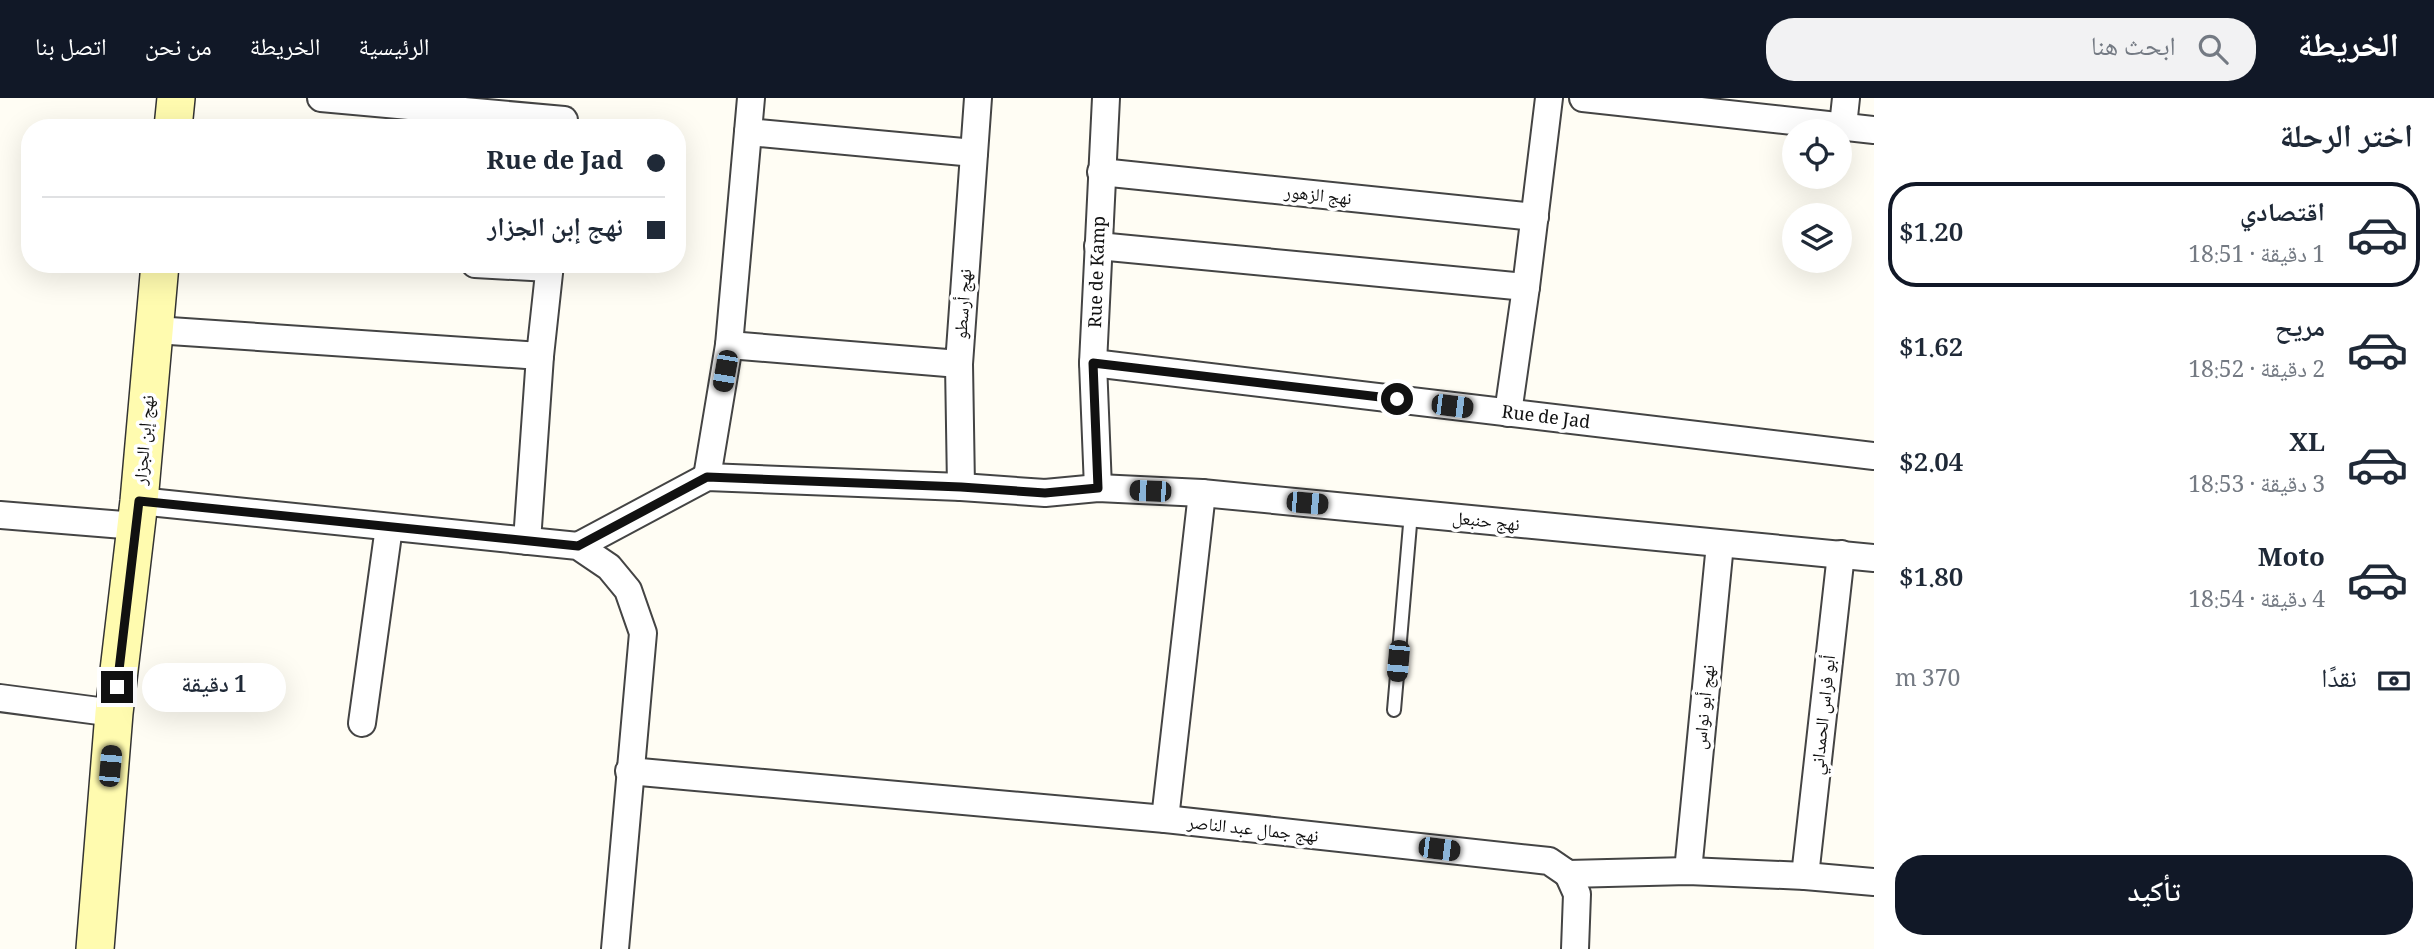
<!DOCTYPE html>
<html lang="ar">
<meta charset="utf-8">
<style>
:root{--surface:#fff;--page:#f2f2f3;--text:#1f2937;--muted:#747a83;--line:#e0e1e3;--accent:#111827}
body{margin:0;font-family:Georgia,"Noto Naskh Arabic",serif;background:var(--page);color:var(--text);direction:rtl;height:100vh;display:flex;flex-direction:column;font-size:26px;white-space:nowrap}
*{box-sizing:border-box;margin:0}
p{font-size:23px;color:var(--muted)}
.icon{flex:none;width:38px;height:38px;fill:none;stroke:currentColor;stroke-width:2;stroke-linecap:round;stroke-linejoin:round}
.map{position:relative;flex:1;overflow:hidden;direction:ltr}
.details{display:flex;flex-direction:column;background:var(--surface);width:560px}
.details>*{flex:none}
.guide{position:absolute;left:21px;top:21px;width:665px;height:154px;border-radius:28px;box-shadow:0 7px 28px #0002;direction:rtl;display:grid;align-content:center;height:154px;padding:0 21px;background:var(--surface)}
.controls{position:absolute;left:1782px;top:21px;display:grid;gap:14px}
.controls a{display:grid;place-items:center;width:70px;height:70px;border-radius:50%;background:var(--surface);box-shadow:0 7px 28px #0002;font-size:35px}
.end{position:absolute;width:32px;height:32px;margin:-16px;border:9px solid #111;background:#fff;box-shadow:0 0 0 4px #fff}
.from{border-radius:50%}
.bubble{position:absolute;height:49px;border-radius:24px;background:var(--surface);box-shadow:0 7px 28px #0002;font-size:23px;font-weight:600;line-height:49px;text-align:center;direction:rtl}
.car{position:absolute;width:21px;height:42px;margin:-21px -10px;border-radius:9px;box-shadow:0 0 5px 2px #0007;background:linear-gradient(#222 24%,#8ab4d8 0 40%,#222 0 76%,#8ab4d8 0 86%,#222 0)}
.guide b{display:flex;align-items:center;gap:24px;height:66px;font-size:26px}
.guide b+b{border-top:2px solid var(--line)}
.guide i{width:18px;height:18px;background:var(--text)}
ul{padding:0;list-style:none}
li{display:flex;align-items:center;gap:21px;height:105px;margin:0 14px 10px;padding:0 7px;border:4px solid transparent;border-radius:28px}
li div{flex:1}
li b{display:block;font-size:26px}
li em{font-style:normal;font-weight:600}
li.active{border-color:var(--accent)}
li>.icon{width:63px;height:63px;stroke-width:1.5}
h2{padding:0 21px;font-size:32px;line-height:84px}
.pay{display:flex;align-items:center;gap:18px;height:77px;padding:0 21px;font-size:26px}
.pay p{margin-inline-start:auto}
.action{display:flex;gap:14px;margin-top:auto;padding:14px 21px}
.action a{flex:1;height:80px;border-radius:28px;background:var(--accent);color:#fff;font-size:28px;font-weight:600;line-height:80px;text-align:center}
header{display:flex;align-items:center;gap:42px;box-sizing:border-box;height:98px;padding:0 35px;background:var(--accent);color:#fff}
header strong{font-size:33px}
nav{display:flex;gap:38px;margin-inline-start:auto;font-size:24px}
.search{width:490px;height:63px;background:var(--page);display:flex;align-items:center;gap:18px;box-sizing:border-box;padding:0 24px;border-radius:28px;color:var(--muted);font-size:26px}
main{display:flex;flex:1;min-height:0}
.map>svg:first-child{display:block}
.lines{fill:none;stroke-linecap:round;stroke-linejoin:round}
.lane-casing{stroke:#444;stroke-width:16}
.street-casing{stroke:#444;stroke-width:30}
.secondary-casing{stroke:#333;stroke-width:40}
.lane{stroke:#fff;stroke-width:12}
.street{stroke:#fff;stroke-width:26}
.secondary{stroke:#fffbaf;stroke-width:37}
.route{stroke:#111;stroke-width:9}
.labels{text-anchor:middle;stroke-width:7;stroke-linejoin:round;paint-order:stroke}
.street-label{font-size:18px;fill:#111;stroke:#fff}
</style>
<header>
<strong>الخريطة</strong>
<div class="search"><svg class="icon" aria-label="search" viewBox="0 0 24 24"><circle cx="10" cy="10" r="6"/><path d="M15 15l6 6"/></svg>ابحث هنا</div>
<nav><a>الرئيسية</a><a>الخريطة</a><a>من نحن</a><a>اتصل بنا</a></nav>
</header>
<main>
<section class="details">
<h2>اختر الرحلة</h2>
<ul>
<li class="active"><svg class="icon" aria-label="car" viewBox="0 0 24 24"><path d="M5 17H2v-5l4-1 3-4h7l3 4 3 1v5h-3M9 17h6M6 11h13"/><circle cx="7" cy="17" r="2"/><circle cx="17" cy="17" r="2"/></svg><div><b>اقتصادي</b><p>1 دقيقة · 18:51</p></div><em>$1.20</em></li>
<li><svg class="icon" aria-label="car" viewBox="0 0 24 24"><path d="M5 17H2v-5l4-1 3-4h7l3 4 3 1v5h-3M9 17h6M6 11h13"/><circle cx="7" cy="17" r="2"/><circle cx="17" cy="17" r="2"/></svg><div><b>مريح</b><p>2 دقيقة · 18:52</p></div><em>$1.62</em></li>
<li><svg class="icon" aria-label="car" viewBox="0 0 24 24"><path d="M5 17H2v-5l4-1 3-4h7l3 4 3 1v5h-3M9 17h6M6 11h13"/><circle cx="7" cy="17" r="2"/><circle cx="17" cy="17" r="2"/></svg><div><b>XL</b><p>3 دقيقة · 18:53</p></div><em>$2.04</em></li>
<li><svg class="icon" aria-label="car" viewBox="0 0 24 24"><path d="M5 17H2v-5l4-1 3-4h7l3 4 3 1v5h-3M9 17h6M6 11h13"/><circle cx="7" cy="17" r="2"/><circle cx="17" cy="17" r="2"/></svg><div><b>Moto</b><p>4 دقيقة · 18:54</p></div><em>$1.80</em></li>
</ul>
<div class="pay"><svg class="icon" aria-label="cash" viewBox="0 0 24 24"><path d="M3 7h18v10H3z"/><circle cx="12" cy="12" r="2"/></svg>نقدًا<p>370 m</p></div>
<div class="action"><a>تأكيد</a></div>
</section>
<div class="map">
<svg width="1874" height="851" viewBox="0 0 1874 851">
<rect width="100%" height="100%" fill="#fffdf4"/>
<g class="lines">
<defs>
<polyline id="lane" points="1394,612 1411,415"/>
<g id="street">
<polyline points="321,0 564,22"/>
<polyline points="1583,0 1874,32"/>
<polyline points="1843,28 1846,0"/>
<polyline points="748,34 974,55"/>
<polyline points="1101,74 1535,119"/>
<polyline points="1098,148 1526,189"/>
<polyline points="475,166 550,170"/>
<polyline points="155,232 540,258 550,166"/>
<polyline points="729,247 959,266 978,0"/>
<polyline points="1093,265 1874,358"/>
<polyline points="959,266 961,389"/>
<polyline points="1508,315 1526,189 1549,0"/>
<polyline points="707,379 729,247 751,0"/>
<polyline points="1098,390 1093,265 1106,0"/>
<polyline points="139,403 578,448 609,469 628,492 643,535 615,851"/>
<polyline points="0,417 136,428"/>
<polyline points="527,443 540,258"/>
<polyline points="578,448 707,379 961,389 1045,395 1098,390 1202,395 1874,460"/>
<polyline points="0,600 114,615"/>
<polyline points="362,625 389,429"/>
<polyline points="629,673 1165,721 1549,763 1568,776 1688,773 1805,778 1874,784"/>
<polyline points="1165,721 1202,395"/>
<polyline points="1688,773 1720,446"/>
<polyline points="1568,776 1577,796 1575,851"/>
<polyline points="1805,778 1841,456"/>
</g>
<g id="secondary">
<polyline points="173,30 176,0"/>
<polyline points="95,851 114,615 139,403 160,166"/>
</g>
</defs>
<use href="#lane" class="lane-casing"/>
<use href="#street" class="street-casing"/>
<use href="#secondary" class="secondary-casing"/>
<use href="#lane" class="lane"/>
<use href="#street" class="street"/>
<use href="#secondary" class="secondary"/>
</g>
<g class="lines">
<polyline class="route" points="117,589 139,403 578,448 707,379 961,389 1045,395 1098,390 1093,265 1397,301"/>
</g>
<g class="labels">
<g class="street-label">
<text transform="translate(1318 97) rotate(6)" y="6">نهج الزهور</text>
<text transform="translate(1097 174) rotate(-88)" y="6">Rue de Kamp</text>
<text transform="translate(963 206) rotate(-86)" y="6">نهج أرسطو</text>
<text transform="translate(1546 319) rotate(7)" y="6">Rue de Jad</text>
<text transform="translate(144 342) rotate(-85)" y="6">نهج إبن الجزار</text>
<text transform="translate(1486 423) rotate(6)" y="6">نهج حنبعل</text>
<text transform="translate(1704 609) rotate(-84)" y="6">نهج أبو نواس</text>
<text transform="translate(1823 617) rotate(-84)" y="6">أبو فراس الحمداني</text>
<text transform="translate(1253 731) rotate(6)" y="6">نهج جمال عبد الناصر</text>
</g>
</g>
</svg>
<div class="controls">
<a><svg class="icon" aria-label="locate" viewBox="0 0 24 24"><circle cx="12" cy="12" r="6"/><path d="M12 2v4M12 18v4M2 12h4M18 12h4"/></svg></a>
<a><svg class="icon" aria-label="layers" viewBox="0 0 24 24"><path d="M12 4l9 5-9 5-9-5zM3 14l9 5 9-5"/></svg></a>
</div>
<i class="end from" style="left:1397px;top:301px"></i>
<i class="end" style="left:117px;top:589px"></i>
<div class="bubble" style="left:142px;top:565px;width:144px">1 دقيقة</div>
<i class="car" style="left:725px;top:273px;rotate:190deg"></i>
<i class="car" style="left:1452px;top:308px;rotate:97deg"></i>
<i class="car" style="left:1150px;top:393px;rotate:272deg"></i>
<i class="car" style="left:1307px;top:405px;rotate:95deg"></i>
<i class="car" style="left:1398px;top:563px;rotate:185deg"></i>
<i class="car" style="left:110px;top:668px;rotate:5deg"></i>
<i class="car" style="left:1439px;top:751px;rotate:97deg"></i>
<div class="guide">
<b><i class="from"></i>Rue de Jad</b>
<b><i></i>نهج إبن الجزار</b>
</div>
</div>
</main>
